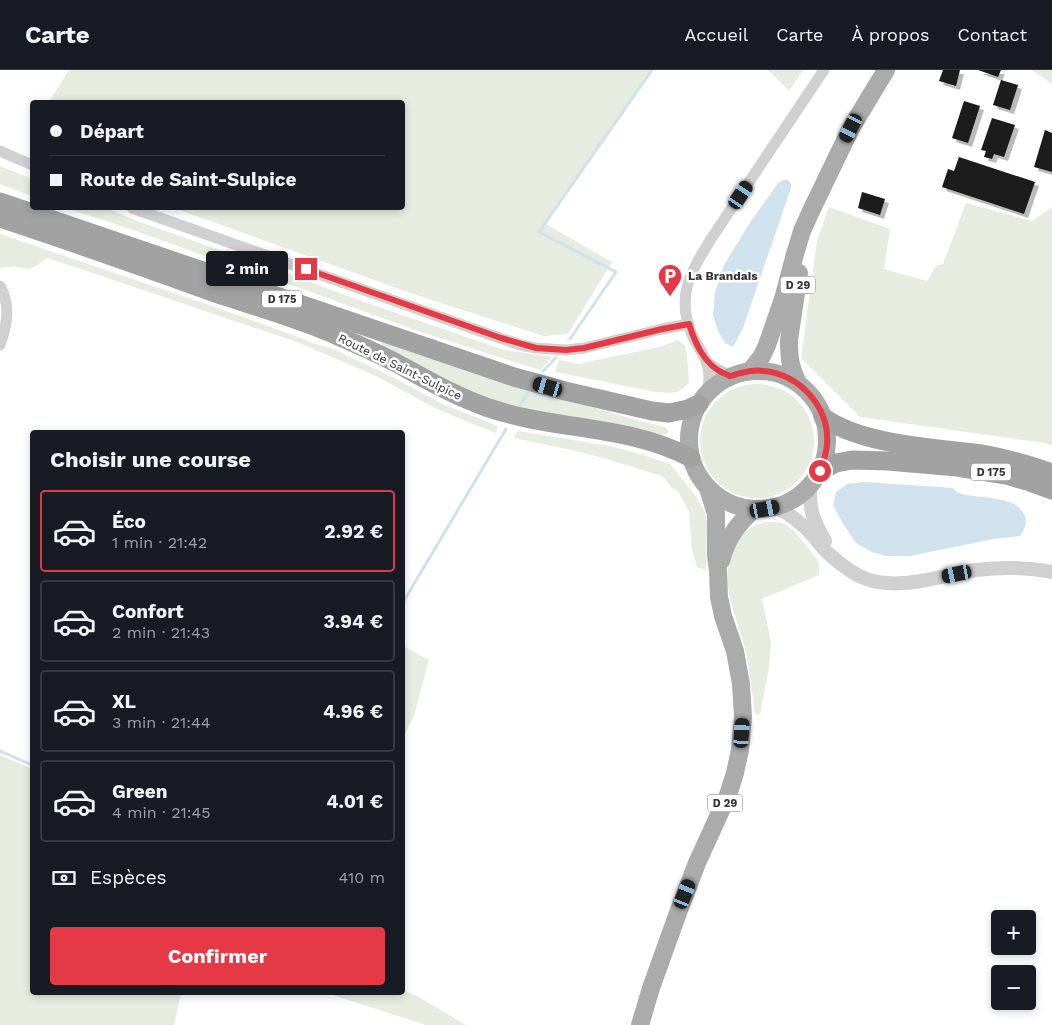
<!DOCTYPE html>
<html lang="fr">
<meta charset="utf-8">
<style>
:root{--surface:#171b24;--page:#242831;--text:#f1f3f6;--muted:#9ea1a6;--line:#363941;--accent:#e63946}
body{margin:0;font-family:"Work Sans",sans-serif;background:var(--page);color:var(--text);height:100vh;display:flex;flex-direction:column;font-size:19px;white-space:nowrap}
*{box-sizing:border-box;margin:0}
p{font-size:16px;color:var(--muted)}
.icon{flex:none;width:28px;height:28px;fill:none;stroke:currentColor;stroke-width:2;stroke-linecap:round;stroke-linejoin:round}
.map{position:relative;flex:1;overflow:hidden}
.drawer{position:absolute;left:30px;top:360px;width:375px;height:565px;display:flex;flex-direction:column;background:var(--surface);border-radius:5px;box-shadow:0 2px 8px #0003}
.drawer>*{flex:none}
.banner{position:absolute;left:30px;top:30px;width:375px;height:110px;border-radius:5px;box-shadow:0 2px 8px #0003;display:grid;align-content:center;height:110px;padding:0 20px;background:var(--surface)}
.tools{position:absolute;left:991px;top:840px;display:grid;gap:10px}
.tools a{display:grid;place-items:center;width:45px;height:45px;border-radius:5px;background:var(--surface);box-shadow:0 2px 8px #0003;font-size:25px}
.end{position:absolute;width:22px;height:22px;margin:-11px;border:6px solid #e63946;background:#fff;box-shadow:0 0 0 2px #fff}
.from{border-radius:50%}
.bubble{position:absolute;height:35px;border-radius:5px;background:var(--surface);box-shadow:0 2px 8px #0003;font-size:16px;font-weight:700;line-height:35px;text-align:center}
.car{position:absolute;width:15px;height:30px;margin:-15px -8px;border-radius:6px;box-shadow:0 0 4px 1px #0007;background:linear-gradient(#222 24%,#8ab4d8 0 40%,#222 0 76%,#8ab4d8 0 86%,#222 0)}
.banner b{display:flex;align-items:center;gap:18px;height:48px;font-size:19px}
.banner b+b{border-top:1px solid var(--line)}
.banner i{width:12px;height:12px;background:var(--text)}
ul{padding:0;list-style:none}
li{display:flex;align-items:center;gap:15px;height:82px;margin:0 10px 8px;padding:0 10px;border:2px solid var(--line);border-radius:5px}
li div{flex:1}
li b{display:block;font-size:19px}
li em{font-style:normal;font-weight:700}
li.selected{border-color:var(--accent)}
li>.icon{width:45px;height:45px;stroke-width:1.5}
h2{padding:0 20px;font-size:22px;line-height:60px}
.pay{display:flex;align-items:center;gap:12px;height:55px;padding:0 20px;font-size:19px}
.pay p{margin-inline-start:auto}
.action{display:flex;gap:10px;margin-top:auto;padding:10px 20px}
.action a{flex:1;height:58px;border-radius:5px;background:var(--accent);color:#fff;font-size:20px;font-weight:700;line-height:58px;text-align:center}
header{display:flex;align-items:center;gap:30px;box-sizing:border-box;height:70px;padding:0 25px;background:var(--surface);border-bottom:1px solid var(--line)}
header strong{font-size:24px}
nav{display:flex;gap:28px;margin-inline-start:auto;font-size:18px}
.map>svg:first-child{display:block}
.green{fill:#e6ecdf}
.water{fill:#cfe2ee}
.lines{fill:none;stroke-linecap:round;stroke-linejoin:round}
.stream{stroke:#cfe2ee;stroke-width:3}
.building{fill:#1a1a1a;filter:url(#shadow)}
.minor{stroke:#d0d0d0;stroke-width:11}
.tertiary{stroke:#d0d0d0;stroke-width:14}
.primary{stroke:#ababab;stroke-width:18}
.trunk{stroke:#a2a2a2;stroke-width:19}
.route{stroke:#e63946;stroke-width:6}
.labels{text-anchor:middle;stroke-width:5;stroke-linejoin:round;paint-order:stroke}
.shield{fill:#fff;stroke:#707070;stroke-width:1}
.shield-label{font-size:11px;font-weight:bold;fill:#333}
.poi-label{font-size:12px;font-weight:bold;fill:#333;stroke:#fff;text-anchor:start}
.street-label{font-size:12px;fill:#333;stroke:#fff}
</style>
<header>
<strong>Carte</strong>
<nav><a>Accueil</a><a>Carte</a><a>À propos</a><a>Contact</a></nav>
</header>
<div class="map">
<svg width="1052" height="955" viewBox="0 0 1052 955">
<defs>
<filter id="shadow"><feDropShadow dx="4" dy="4" stdDeviation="0" flood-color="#0004"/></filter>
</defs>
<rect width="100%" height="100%" fill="#fff"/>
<g class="green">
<polygon points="69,0 651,0 544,153 612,192 568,264 544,266 416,225 174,138 402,138 402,32 49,32"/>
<polygon points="768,0 803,0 789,21"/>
<polygon points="1032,0 1052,0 1052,14"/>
<polygon points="0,96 32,109 32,126 0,114"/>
<polygon points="966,133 1032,151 1052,137 1052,376 1045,373 860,347 801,288 817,171 829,137 890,159 884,199 927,211 936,196 943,194"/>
<polygon points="66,138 106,138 142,153 292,205 347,226 504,280 552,287 540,300 421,262 289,214 233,196 139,162"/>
<path d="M0,164L209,235L301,268L312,273L331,278L395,308L429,327L444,335L498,356L496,363C478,356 460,349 442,341C418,330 395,315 371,304C347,293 322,283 297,272L72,196L47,188L36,196L29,199L22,198L15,196L0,198Z"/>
<path d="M384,270L588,336L636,350L665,357L669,361L667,364L659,366C605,356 551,347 498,332C457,320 419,297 381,277Z"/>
<path d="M678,270L685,276L687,286L689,313C677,325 672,323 656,322L555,302L559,290L578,294L663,276Z"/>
<circle cx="757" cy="371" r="57"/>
<polygon points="518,361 610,376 643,385 670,394 695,425 705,442 707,453 706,500 697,497 692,480 689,441 678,421 672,418 662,406 610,390 572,380 514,368"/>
<path d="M770,452C776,452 781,452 786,455C796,460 812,483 819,492V505L762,529L771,572L769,598L760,645L755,643C752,623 750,602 746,582C741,562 733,543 729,523C724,498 732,463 759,454C762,453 766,452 770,452Z"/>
<polygon points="403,576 429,590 414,645 403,668"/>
<polygon points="0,685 32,699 32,922 181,923 174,955 0,955"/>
<polygon points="403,920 417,926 466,955 426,955 327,923 402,922"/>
</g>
<g class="water">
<polygon points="787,109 791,114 791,118 743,258 733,277 725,273 719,263 713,246 715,223 724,195 751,151 779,112"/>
<path d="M863,412L953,418C956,421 958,423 962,424C981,429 1014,425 1024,444C1028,452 1025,459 1020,466L994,469L910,486H886L872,482L856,473L842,452L833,435L836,422L847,414Z"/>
</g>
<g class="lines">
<g class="stream">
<polyline points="570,269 616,202 539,162 652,0"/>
<polyline points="543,301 551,293 556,287"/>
<polyline points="520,335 529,321"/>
<polyline points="402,534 506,359"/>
<polyline points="0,681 32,695"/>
</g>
</g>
<g class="building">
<polygon points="943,0 960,0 956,16 939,11"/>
<polygon points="978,0 1001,0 998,7"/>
<polygon points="1001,10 1018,15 1010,40 993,35"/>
<polygon points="964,31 980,36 968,73 952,68"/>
<polygon points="992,48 1015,55 1004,87 994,84 992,89 984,87 986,81 981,80"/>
<polygon points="1045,60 1052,63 1052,102 1034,97"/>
<polygon points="959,87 1035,112 1024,144 942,117 948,99 954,101"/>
<polygon points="862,122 885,129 880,145 858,138"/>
</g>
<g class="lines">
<g class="minor">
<polyline points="0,81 32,95"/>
<polyline points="132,138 491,265 521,275 536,278 566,280 584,278 662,259 689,254"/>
<path d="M0,216C11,235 7,255 0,275"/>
<polyline points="706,291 715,298 731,306"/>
<path d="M708,322C709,311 710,301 706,291C703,283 697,275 693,267C675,227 690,203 711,169L824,0"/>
</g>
<g class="tertiary">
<path d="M810,415C809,440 813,450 825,471"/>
<path d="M775,437C791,444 803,454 814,467C819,473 823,479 829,484C839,493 851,503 864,508C899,522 941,505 976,500C1001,497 1027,497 1052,502"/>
</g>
<g class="primary">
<circle cx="758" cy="370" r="69"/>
<polyline points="750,301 762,286 767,275 783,229 795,184 802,161 811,141 851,58 886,0"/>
<path d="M798,313C790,298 789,287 789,270L799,203"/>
<path d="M721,491C727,468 737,455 754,439"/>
<polyline points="640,955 651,918 679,840 697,793 728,725 735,703 740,680 743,647 741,614 735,581 723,546 719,527 718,501 716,486 716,444 708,418"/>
</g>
<g class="trunk">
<polyline points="0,132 514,307 565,321 652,341 669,343 688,339 699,334"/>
<path d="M0,148C73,172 146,198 218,224C255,236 293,247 329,262C352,272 376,282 398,294C427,310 455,326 486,337C553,361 628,354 691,388"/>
<path d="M823,347C861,375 936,378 982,384C1006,388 1029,395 1052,403"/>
<polyline points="820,401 836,393 852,390 888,391 957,397 1006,405 1030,412 1052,420"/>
</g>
</g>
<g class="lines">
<path class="route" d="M306,199L501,268L536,278L566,280L584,278L662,259L689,254C695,273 704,294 723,303C726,304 728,305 730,306C734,306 738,303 741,303C749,301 757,300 764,301C801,305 830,338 827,375C826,385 823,393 820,401"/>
</g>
<defs>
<symbol id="parking-pin" viewBox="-11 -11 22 30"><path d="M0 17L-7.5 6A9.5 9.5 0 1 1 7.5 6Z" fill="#e63946" stroke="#fff"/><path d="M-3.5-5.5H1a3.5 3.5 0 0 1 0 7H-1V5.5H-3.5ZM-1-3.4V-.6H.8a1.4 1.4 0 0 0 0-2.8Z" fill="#fff"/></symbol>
</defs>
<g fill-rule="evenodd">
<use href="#parking-pin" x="656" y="192" width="28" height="38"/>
</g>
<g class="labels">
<g class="shield">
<rect x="780.5" y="206.5" width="35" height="17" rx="4"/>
<rect x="262" y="220.5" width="40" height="17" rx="4"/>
<rect x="971" y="393.5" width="40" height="17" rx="4"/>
<rect x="707.5" y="724.5" width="35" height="17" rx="4"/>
</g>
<g class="shield-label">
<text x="798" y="219">D 29</text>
<text x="282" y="233">D 175</text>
<text x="991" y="406">D 175</text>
<text x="725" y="737">D 29</text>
</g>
<g class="poi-label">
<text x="688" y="210">La Brandais</text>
</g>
<g class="street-label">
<text transform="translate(400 297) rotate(26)" y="4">Route de Saint-Sulpice</text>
</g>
</g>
</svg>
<div class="tools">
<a>+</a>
<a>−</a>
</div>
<i class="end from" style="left:820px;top:401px"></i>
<i class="end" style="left:306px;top:199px"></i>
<div class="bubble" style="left:206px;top:181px;width:82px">2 min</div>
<i class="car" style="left:851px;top:58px;rotate:207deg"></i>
<i class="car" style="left:741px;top:125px;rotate:34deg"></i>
<i class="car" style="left:548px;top:317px;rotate:286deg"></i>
<i class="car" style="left:765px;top:439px;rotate:79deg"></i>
<i class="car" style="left:957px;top:504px;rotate:258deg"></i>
<i class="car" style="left:742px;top:663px;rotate:4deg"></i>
<i class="car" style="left:685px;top:824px;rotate:22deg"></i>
<div class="banner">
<b><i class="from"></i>Départ</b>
<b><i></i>Route de Saint-Sulpice</b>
</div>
<section class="drawer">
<h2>Choisir une course</h2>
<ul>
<li class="selected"><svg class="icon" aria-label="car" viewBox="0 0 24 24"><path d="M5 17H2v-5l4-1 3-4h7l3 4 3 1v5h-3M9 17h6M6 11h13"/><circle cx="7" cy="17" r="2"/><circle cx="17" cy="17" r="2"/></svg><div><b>Éco</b><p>1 min · 21:42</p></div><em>2.92 €</em></li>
<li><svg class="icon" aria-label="car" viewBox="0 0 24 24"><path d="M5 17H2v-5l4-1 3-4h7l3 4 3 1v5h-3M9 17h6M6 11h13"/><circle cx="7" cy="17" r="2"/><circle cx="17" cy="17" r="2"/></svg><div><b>Confort</b><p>2 min · 21:43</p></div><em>3.94 €</em></li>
<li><svg class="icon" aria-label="car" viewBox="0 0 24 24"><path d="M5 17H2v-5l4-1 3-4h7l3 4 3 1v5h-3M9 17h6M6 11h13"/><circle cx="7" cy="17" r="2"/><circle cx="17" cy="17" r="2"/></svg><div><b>XL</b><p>3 min · 21:44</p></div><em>4.96 €</em></li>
<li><svg class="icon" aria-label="car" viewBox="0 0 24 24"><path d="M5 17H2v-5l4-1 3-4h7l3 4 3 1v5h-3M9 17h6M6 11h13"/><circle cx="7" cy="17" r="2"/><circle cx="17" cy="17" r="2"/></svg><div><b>Green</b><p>4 min · 21:45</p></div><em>4.01 €</em></li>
</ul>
<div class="pay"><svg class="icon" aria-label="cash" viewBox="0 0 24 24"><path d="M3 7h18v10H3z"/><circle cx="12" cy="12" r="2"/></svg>Espèces<p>410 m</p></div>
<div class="action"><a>Confirmer</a></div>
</section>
</div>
